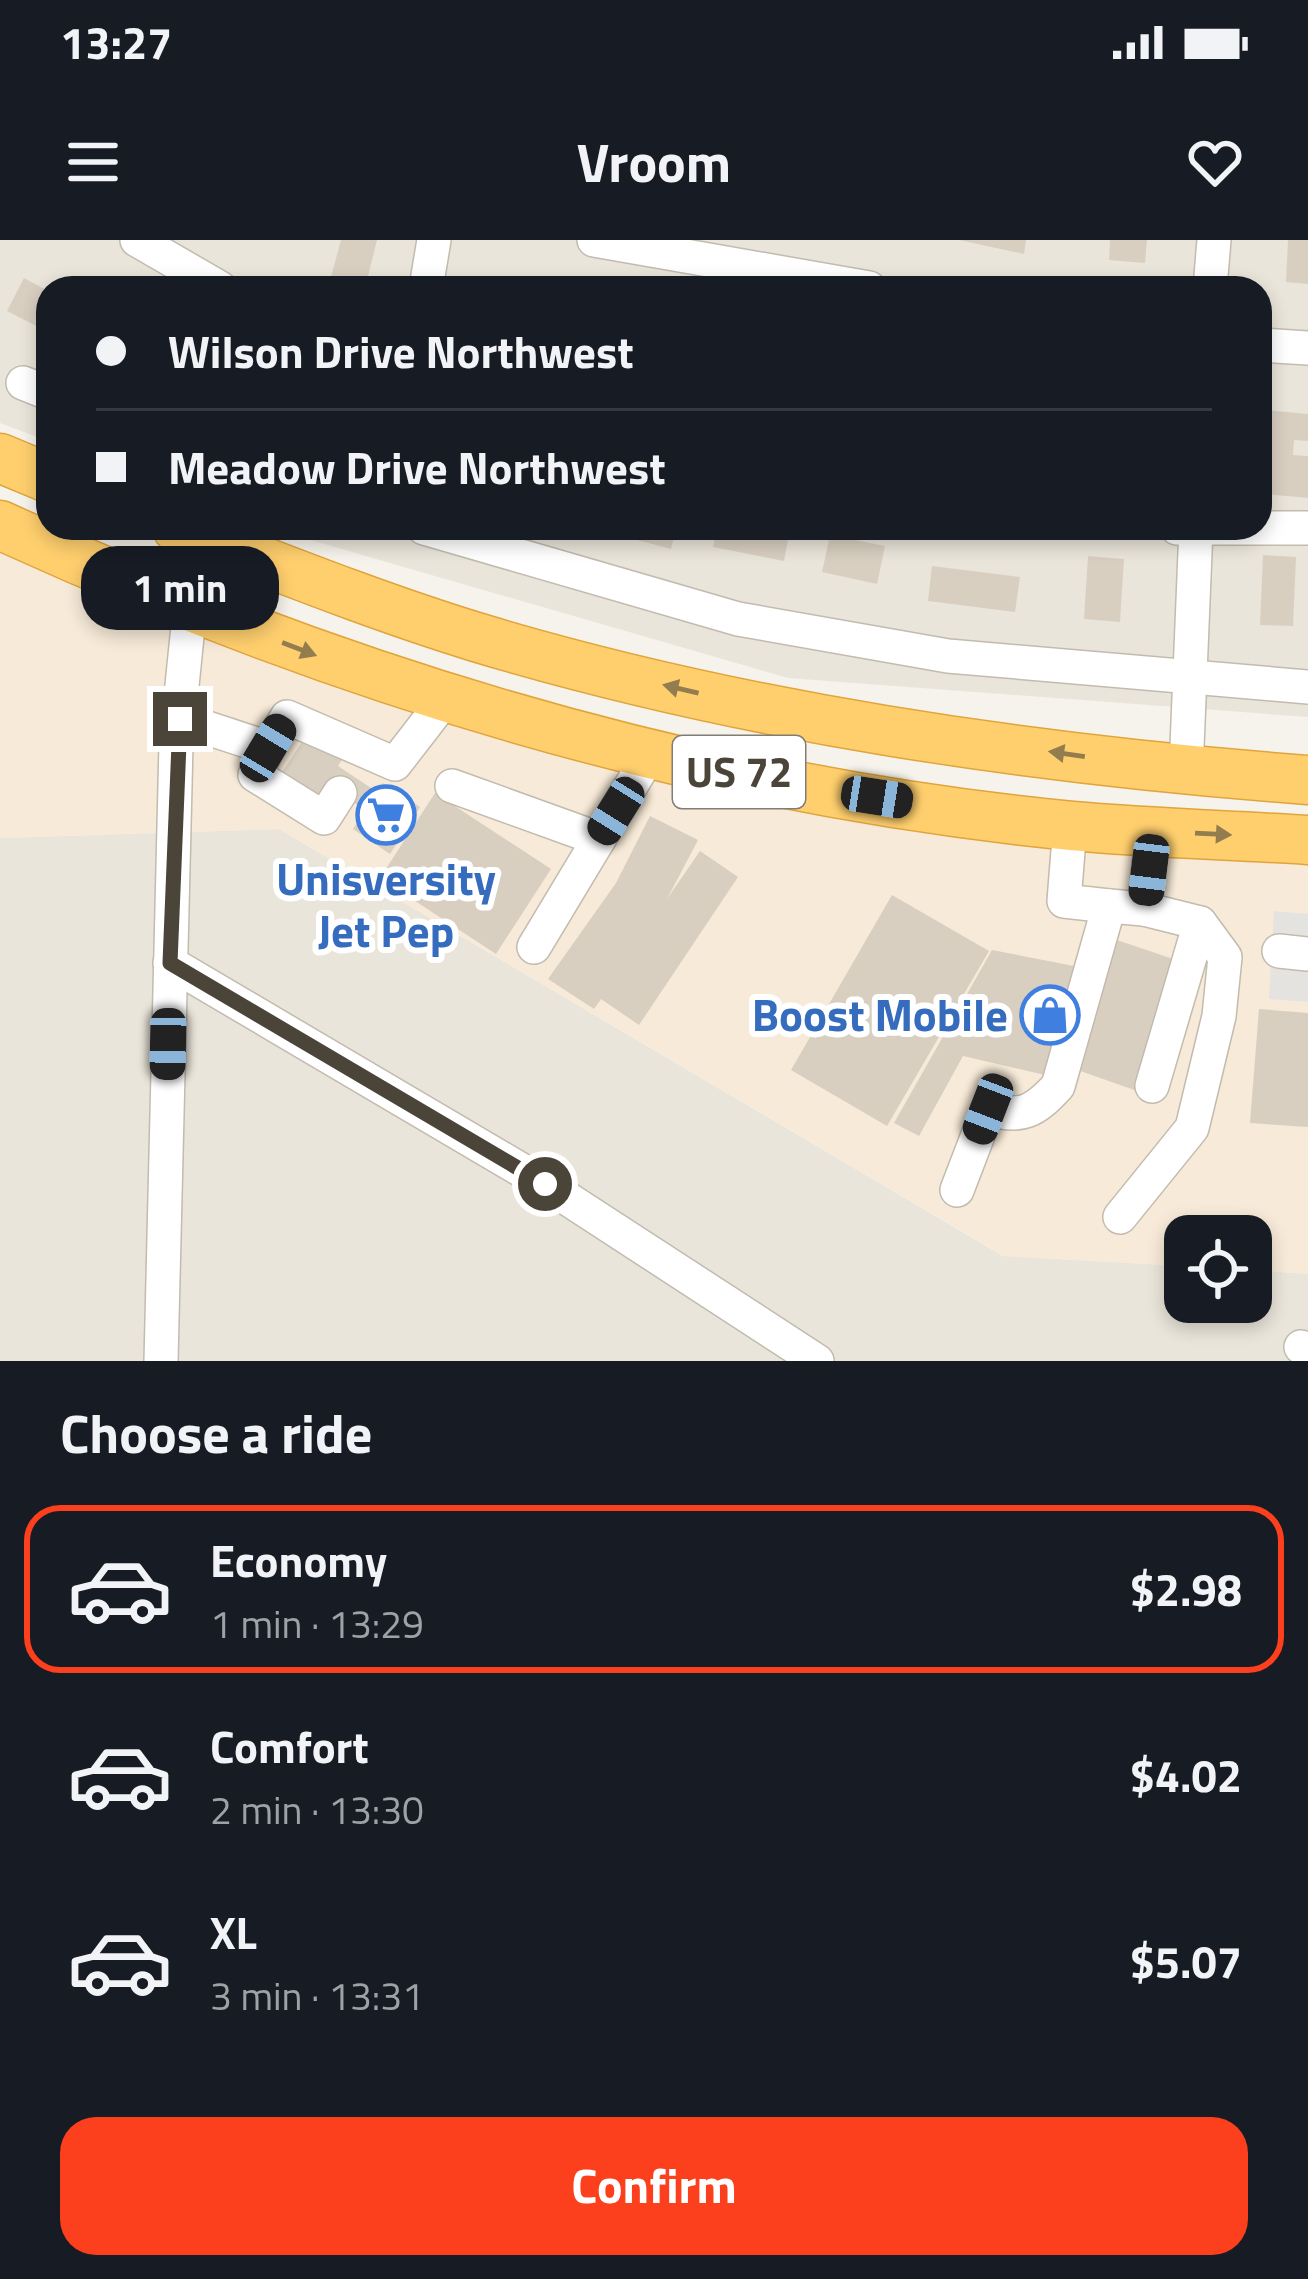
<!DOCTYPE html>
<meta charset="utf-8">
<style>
:root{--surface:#171b24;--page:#242831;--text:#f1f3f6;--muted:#9ea1a6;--line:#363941;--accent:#fc3f1d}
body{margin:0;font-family:"Titillium Web",sans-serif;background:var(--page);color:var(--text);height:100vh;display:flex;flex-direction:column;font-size:45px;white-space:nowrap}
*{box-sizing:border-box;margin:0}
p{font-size:39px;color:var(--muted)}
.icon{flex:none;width:66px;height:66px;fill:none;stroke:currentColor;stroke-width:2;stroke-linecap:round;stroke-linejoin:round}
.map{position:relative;height:1121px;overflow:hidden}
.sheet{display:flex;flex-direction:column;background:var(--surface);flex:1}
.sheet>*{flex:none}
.hud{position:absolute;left:36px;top:36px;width:1236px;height:264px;border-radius:36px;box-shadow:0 6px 18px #0003;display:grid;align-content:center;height:264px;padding:0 60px;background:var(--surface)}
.buttons{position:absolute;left:1164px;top:975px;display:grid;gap:24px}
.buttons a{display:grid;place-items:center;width:108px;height:108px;border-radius:24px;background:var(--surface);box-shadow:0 6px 18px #0003;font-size:60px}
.end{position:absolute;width:54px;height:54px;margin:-27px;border:15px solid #4b4439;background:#fff;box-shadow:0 0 0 6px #fff}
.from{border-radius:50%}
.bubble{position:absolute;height:84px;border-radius:36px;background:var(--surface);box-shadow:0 6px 18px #0003;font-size:39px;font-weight:700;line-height:84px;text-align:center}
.car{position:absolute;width:36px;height:72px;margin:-36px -18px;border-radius:15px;box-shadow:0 0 9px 3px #0007;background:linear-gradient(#222 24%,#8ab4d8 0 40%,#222 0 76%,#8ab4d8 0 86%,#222 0)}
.hud b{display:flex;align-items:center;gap:42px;height:114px;font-size:45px}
.hud b+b{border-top:3px solid var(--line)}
.hud i{width:30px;height:30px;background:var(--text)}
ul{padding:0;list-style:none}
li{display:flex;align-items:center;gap:36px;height:168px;margin:0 24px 18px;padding:0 36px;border:6px solid transparent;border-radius:36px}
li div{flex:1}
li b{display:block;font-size:45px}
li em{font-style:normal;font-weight:700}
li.on{border-color:var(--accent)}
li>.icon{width:108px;height:108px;stroke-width:1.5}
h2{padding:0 60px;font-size:54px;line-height:144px}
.cta{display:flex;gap:24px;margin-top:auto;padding:24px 60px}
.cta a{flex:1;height:138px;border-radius:36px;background:var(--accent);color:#fff;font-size:48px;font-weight:700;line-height:138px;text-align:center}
.status{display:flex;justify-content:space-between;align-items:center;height:84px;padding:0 60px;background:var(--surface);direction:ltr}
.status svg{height:33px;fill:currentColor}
header{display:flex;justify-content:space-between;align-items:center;height:156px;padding:0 60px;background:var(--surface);font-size:54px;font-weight:700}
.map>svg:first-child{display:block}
.residential{fill:#eae5da}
.commercial{fill:#f7ead8}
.parking{fill:#e5e3e0}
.building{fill:#d8cfc1}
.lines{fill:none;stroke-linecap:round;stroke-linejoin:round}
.minor-casing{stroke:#c2bbae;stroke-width:36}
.highway-casing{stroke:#e0a43c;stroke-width:51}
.minor{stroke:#fff;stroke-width:33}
.highway{stroke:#ffcf6e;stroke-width:48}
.oneway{fill:#937c4e}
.route{stroke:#4b4439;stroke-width:15}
.labels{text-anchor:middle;stroke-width:12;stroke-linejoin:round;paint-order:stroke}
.shield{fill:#fff;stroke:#817c74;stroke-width:3}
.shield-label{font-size:42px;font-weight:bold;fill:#4b4439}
.shop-label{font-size:45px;font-weight:bold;fill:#366cbe;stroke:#fff}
</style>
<div class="status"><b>13:27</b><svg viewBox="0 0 49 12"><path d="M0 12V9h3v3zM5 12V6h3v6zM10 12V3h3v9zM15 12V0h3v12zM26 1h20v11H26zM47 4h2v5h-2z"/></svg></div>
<header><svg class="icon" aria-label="menu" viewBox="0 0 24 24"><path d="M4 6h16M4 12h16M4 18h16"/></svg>Vroom<svg class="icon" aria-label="heart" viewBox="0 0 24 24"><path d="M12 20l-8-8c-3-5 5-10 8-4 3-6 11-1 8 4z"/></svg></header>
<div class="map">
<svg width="1308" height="1121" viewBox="0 0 1308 1121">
<rect width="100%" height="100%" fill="#f6f3ec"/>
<g class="residential">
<polygon points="0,0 1308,0 1308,477 788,438 269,288 1260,288 1260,48 48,48 48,201 0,183"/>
<polygon points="279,589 1003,1016 1185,1026 1185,1062 1251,1062 1251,1030 1308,1034 1308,1121 0,1121 0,598"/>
</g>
<polygon class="commercial" points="0,290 802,553 1308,592 1308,1034 1251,1030 1251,996 1185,996 1185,1026 1004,1016 279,589 0,598"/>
<polygon class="parking" points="1274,671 1308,674 1308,762 1269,759"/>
<g class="building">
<polygon points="341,0 377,0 365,48 328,48"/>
<polygon points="959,0 1026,0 1024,14"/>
<polygon points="1110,0 1147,0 1145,23 1109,20"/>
<polygon points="1288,0 1308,0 1308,44 1286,42"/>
<polygon points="24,38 48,51 48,92 7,71"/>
<polygon points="486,39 526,46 526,48 485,48"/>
<polygon points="1263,170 1308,174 1308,201 1294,200 1293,215 1308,216 1308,258 1264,254 1269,196 1262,195"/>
<polygon points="592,288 676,288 671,309"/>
<polygon points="717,288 790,289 784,321 713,307"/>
<polygon points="830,295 885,306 877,344 822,332"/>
<polygon points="1263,315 1296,317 1293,386 1260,385"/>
<polygon points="1088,316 1124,319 1120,382 1084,379"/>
<polygon points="932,326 1020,337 1015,372 928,361"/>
<polygon points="309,491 345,515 338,526 377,552 383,543 420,567 390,614 353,589 365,570 340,553 314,564 277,540"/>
<polygon points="435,553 551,629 496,714 380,638"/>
<polygon points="650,576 698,600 667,659 700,611 738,637 639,785 601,759 594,769 548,739 616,643"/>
<polygon points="892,655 989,711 887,886 791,830"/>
<polygon points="1117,700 1182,722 1137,851 1072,828"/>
<polygon points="992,710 1079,727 1054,837 963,816 919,896 894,883"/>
<polygon points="1259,769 1308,773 1308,887 1250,883"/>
</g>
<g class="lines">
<defs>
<g id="minor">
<polyline points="137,0 220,48"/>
<polyline points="594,0 869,48"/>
<polyline points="426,48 434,0"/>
<polyline points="1210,48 1214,0"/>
<polyline points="1260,105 1308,108"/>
<polyline points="23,143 48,153"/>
<polyline points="424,288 738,379 948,416 1308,447"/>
<polyline points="1177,288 1308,288"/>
<polyline points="180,479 268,508 287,477 395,524 446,458"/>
<polyline points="268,508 255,535 324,578 340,553"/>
<polyline points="1186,531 1196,288"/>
<polyline points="452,546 599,599 650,514"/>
<polyline points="1070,586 1064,661 1109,666"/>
<polyline points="1144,669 1200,683 1152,846"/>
<polyline points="534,707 599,599"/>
<polyline points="1279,711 1308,714"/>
<polyline points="170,723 545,944 817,1121"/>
<path d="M957,950L988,869C1022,879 1035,871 1058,846L1109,666L1144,669L1153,591"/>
<polyline points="1120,977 1192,888 1219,776 1225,717 1200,683"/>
<polyline points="1301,1107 1308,1109"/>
<polyline points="161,1121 176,504 190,367 217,303"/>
</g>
<g id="highway">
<polyline points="0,218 48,238"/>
<path d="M0,285C338,440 700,550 1072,586C1150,593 1229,595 1308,600"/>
<path d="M177,288C276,326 375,366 476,397C745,478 1029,519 1308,540"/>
</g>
</defs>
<use href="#minor" class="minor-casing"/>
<use href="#highway" class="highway-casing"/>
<use href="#minor" class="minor"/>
<use href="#highway" class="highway"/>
</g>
<defs><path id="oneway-solid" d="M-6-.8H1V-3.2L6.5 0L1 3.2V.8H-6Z" transform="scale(3)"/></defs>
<g class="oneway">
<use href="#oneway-solid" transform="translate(299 409) rotate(21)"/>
<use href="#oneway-solid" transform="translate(681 449) rotate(-167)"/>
<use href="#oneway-solid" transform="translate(1067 514) rotate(-172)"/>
<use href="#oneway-solid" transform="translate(1213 594) rotate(3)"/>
</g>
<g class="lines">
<polyline class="route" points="180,479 170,723 545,944"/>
</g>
<defs>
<symbol id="supermarket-ring" viewBox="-11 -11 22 22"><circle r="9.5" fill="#fff" stroke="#3f7fe0" stroke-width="1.5"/><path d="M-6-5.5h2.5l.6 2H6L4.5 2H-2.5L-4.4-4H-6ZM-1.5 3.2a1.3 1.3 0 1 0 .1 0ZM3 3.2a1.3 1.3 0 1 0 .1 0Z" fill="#3f7fe0"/></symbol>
<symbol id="shop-ring" viewBox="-11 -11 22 22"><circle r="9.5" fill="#fff" stroke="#3f7fe0" stroke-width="1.5"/><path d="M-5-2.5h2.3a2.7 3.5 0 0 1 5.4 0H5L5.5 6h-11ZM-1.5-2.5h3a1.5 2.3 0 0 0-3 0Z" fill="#3f7fe0"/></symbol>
</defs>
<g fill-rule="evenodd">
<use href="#supermarket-ring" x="353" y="542" width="66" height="66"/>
<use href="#shop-ring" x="1017" y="742" width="66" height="66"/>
</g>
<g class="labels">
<rect class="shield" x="673" y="496" width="132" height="72" rx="9"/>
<g class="shield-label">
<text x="739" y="547">US 72</text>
</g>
<g class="shop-label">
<text x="386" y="655">Unisversity<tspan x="386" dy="52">Jet Pep</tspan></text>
<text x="1008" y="791" text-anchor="end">Boost Mobile</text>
</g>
</g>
</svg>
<div class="buttons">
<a><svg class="icon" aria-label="locate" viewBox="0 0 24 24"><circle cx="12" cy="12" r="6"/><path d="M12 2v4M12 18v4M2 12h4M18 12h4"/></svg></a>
</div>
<i class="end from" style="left:545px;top:944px"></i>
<i class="end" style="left:180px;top:479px"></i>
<div class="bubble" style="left:81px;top:306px;width:198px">1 min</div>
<i class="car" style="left:268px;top:508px;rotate:31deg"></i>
<i class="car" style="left:877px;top:557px;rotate:99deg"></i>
<i class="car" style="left:616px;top:571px;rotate:212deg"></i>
<i class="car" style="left:1149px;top:630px;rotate:187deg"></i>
<i class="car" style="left:168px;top:804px;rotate:181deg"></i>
<i class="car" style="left:988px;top:869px;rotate:201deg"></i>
<div class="hud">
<b><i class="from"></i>Wilson Drive Northwest</b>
<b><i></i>Meadow Drive Northwest</b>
</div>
</div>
<section class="sheet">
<h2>Choose a ride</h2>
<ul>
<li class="on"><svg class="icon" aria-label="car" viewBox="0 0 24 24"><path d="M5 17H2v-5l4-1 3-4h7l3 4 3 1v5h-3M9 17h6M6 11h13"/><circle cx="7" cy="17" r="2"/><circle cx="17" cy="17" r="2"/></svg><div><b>Economy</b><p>1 min · 13:29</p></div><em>$2.98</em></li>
<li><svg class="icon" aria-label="car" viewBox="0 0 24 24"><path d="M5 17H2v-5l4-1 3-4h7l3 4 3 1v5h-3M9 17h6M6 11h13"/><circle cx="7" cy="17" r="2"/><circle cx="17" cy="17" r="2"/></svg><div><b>Comfort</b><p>2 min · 13:30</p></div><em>$4.02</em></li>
<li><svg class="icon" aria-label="car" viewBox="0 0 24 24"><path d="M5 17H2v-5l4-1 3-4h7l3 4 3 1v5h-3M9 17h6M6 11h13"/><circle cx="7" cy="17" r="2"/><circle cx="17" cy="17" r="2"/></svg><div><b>XL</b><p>3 min · 13:31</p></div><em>$5.07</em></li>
</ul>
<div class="cta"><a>Confirm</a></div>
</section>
